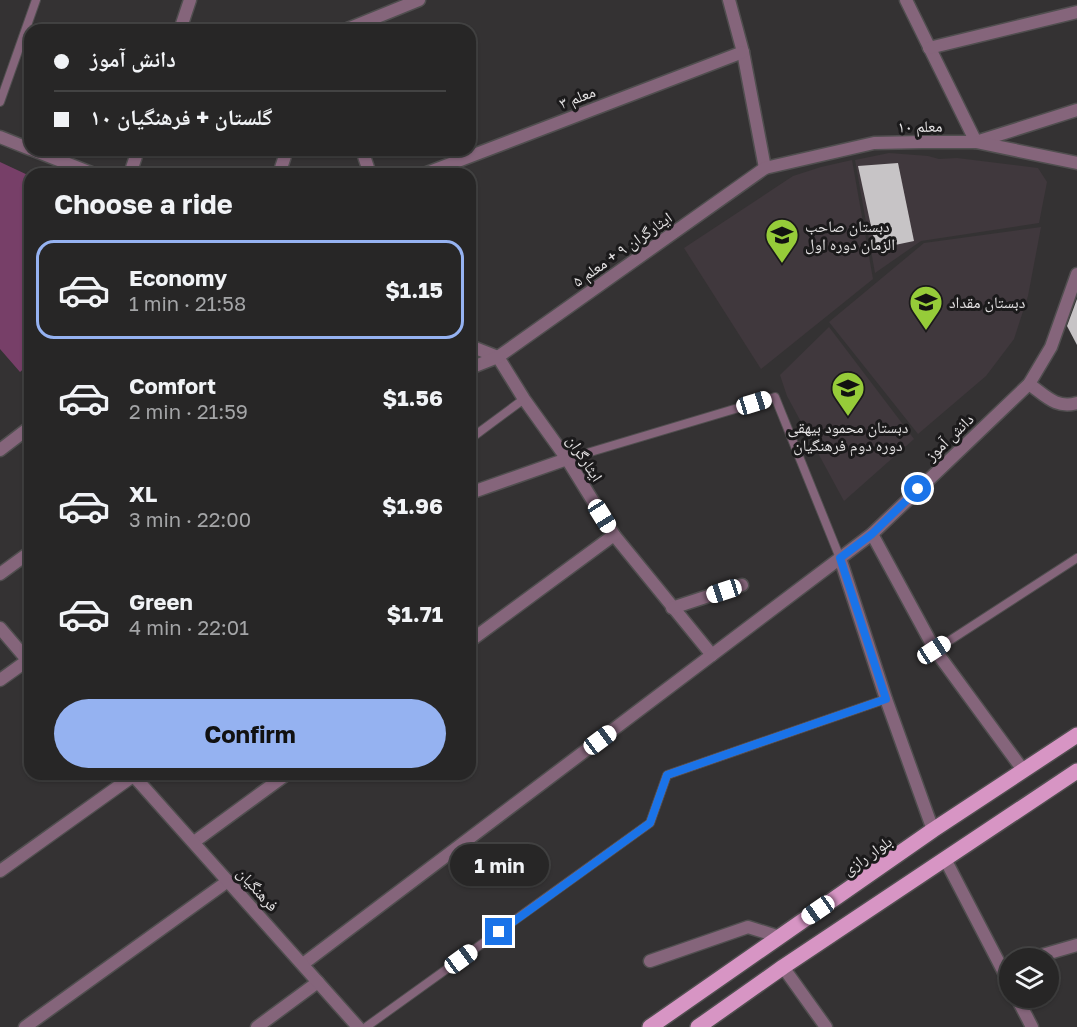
<!DOCTYPE html>
<meta charset="utf-8">
<style>
:root{--surface:#272626;--page:#2f2e2e;--text:#f1f3f6;--muted:#a4a5a7;--line:#434343;--accent:#95b2f1}
body{margin:0;font-family:"Golos Text","Noto Naskh Arabic",sans-serif;background:var(--page);color:var(--text);height:100vh;display:flex;flex-direction:column;font-size:22px;white-space:nowrap}
*{box-sizing:border-box;margin:0}
p{font-size:20px;color:var(--muted)}
.icon{flex:none;width:33px;height:33px;fill:none;stroke:currentColor;stroke-width:2;stroke-linecap:round;stroke-linejoin:round}
.map{position:relative;flex:1;overflow:hidden}
.sheet{position:absolute;left:24px;top:168px;width:452px;height:612px;display:flex;flex-direction:column;background:var(--surface);border-radius:18px;box-shadow:0 2px 4px #0004,0 0 0 2px var(--line)}
.sheet>*{flex:none}
.top-card{position:absolute;left:24px;top:24px;width:452px;height:132px;border-radius:18px;box-shadow:0 2px 4px #0004,0 0 0 2px var(--line);display:grid;align-content:center;height:132px;padding:0 30px;background:var(--surface)}
.controls{position:absolute;left:999px;top:948px;display:grid;gap:12px}
.controls a{display:grid;place-items:center;width:60px;height:60px;border-radius:50%;background:var(--surface);box-shadow:0 2px 4px #0004,0 0 0 2px var(--line);font-size:30px}
.end{position:absolute;width:27px;height:27px;margin:-14px;border:8px solid #1a73e8;background:#fff;box-shadow:0 0 0 3px #fff}
.from{border-radius:50%}
.bubble{position:absolute;height:42px;border-radius:21px;background:var(--surface);box-shadow:0 2px 4px #0004,0 0 0 2px var(--line);font-size:20px;font-weight:700;line-height:42px;text-align:center}
.car{position:absolute;width:18px;height:36px;margin:-18px -9px;border-radius:8px;box-shadow:0 0 4px 2px #0007;background:linear-gradient(#fff 24%,#345 0 40%,#fff 0 76%,#345 0 86%,#fff 0)}
.top-card b{display:flex;align-items:center;gap:21px;height:57px;font-size:22px}
.top-card b+b{border-top:2px solid var(--line)}
.top-card i{width:15px;height:15px;background:var(--text)}
ul{padding:0;list-style:none}
li{display:flex;align-items:center;gap:18px;height:99px;margin:0 12px 9px;padding:0 18px;border:3px solid transparent;border-radius:18px}
li div{flex:1}
li b{display:block;font-size:22px}
li em{font-style:normal;font-weight:700}
li.current{border-color:var(--accent)}
li>.icon{width:54px;height:54px;stroke-width:1.5}
h2{padding:0 30px;font-size:27px;line-height:72px}
.button{display:flex;gap:12px;margin-top:auto;padding:12px 30px}
.button a{flex:1;height:69px;border-radius:36px;background:var(--accent);color:#111;font-size:24px;font-weight:700;line-height:69px;text-align:center}
.map>svg:first-child{display:block}
.built{fill:#40383d}
.green{fill:#773f68}
.building{fill:#c7c4c6}
.lines{fill:none;stroke-linecap:round;stroke-linejoin:round}
.service-casing{stroke:#504e4f;stroke-width:10}
.minor-casing{stroke:#504e4f;stroke-width:15}
.tertiary-casing{stroke:#504e4f;stroke-width:15}
.primary-casing{stroke:#504e4f;stroke-width:18}
.service{stroke:#85657b;stroke-width:8}
.minor{stroke:#85657b;stroke-width:12}
.tertiary{stroke:#85657b;stroke-width:12}
.primary{stroke:#d795c4;stroke-width:15}
.route{stroke:#1a73e8;stroke-width:8}
.labels{text-anchor:middle;stroke-width:6;stroke-linejoin:round;paint-order:stroke}
.street-label{font-size:16px;fill:#e4e2e3;stroke:#1b1a1b}
.poi-label{font-size:16px;fill:#e4e2e3;stroke:#1b1a1b;text-anchor:start}
</style>
<div class="map">
<svg width="1077" height="1027" viewBox="0 0 1077 1027">
<rect width="100%" height="100%" fill="#343233"/>
<g class="built">
<polygon points="889,153 928,156 939,159 957,158 1038,168 1047,182 1039,223 921,241 875,273 855,160"/>
<polygon points="852,160 873,279 761,369 684,248 793,176 821,167"/>
<polygon points="1041,227 1028,296 1014,339 986,376 918,434 829,322 924,243"/>
<polygon points="829,327 914,439 844,501 787,396 780,375"/>
</g>
<polygon class="green" points="0,162 30,176 30,279 24,292 30,299 30,363 20,372 0,349"/>
<g class="building">
<polygon points="898,163 914,241 876,249 858,166"/>
<polygon points="1077,299 1077,345 1067,326"/>
</g>
<g class="lines">
<defs>
<g id="service">
<polyline points="0,102 36,0"/>
<polyline points="470,439 524,399"/>
<polyline points="567,459 775,397 840,558"/>
<polyline points="935,650 1077,558"/>
<polyline points="366,1027 650,823 667,775 886,699"/>
</g>
<g id="minor">
<polyline points="729,0 743,52 765,168"/>
<polyline points="906,0 976,142 1077,110"/>
<polyline points="180,30 190,0"/>
<polyline points="345,30 419,0"/>
<polyline points="929,48 1077,12"/>
<polyline points="0,137 30,149"/>
<polyline points="33,150 94,174"/>
<polyline points="362,150 370,174"/>
<polyline points="130,174 138,150"/>
<polyline points="279,174 287,150"/>
<polyline points="424,174 743,52"/>
<polyline points="470,346 498,357 524,399 567,459 614,535 712,655"/>
<polyline points="470,368 498,357 765,168 874,143 922,142 976,142 1077,163"/>
<path d="M1029,384C1046,396 1056,409 1077,403"/>
<polyline points="0,450 30,427"/>
<polyline points="470,493 567,459"/>
<polyline points="872,534 935,650 1023,770"/>
<polyline points="840,558 886,699 933,830"/>
<polyline points="0,574 30,552"/>
<polyline points="672,608 742,585"/>
<polyline points="470,641 614,535"/>
<polyline points="0,680 28,660"/>
<polyline points="194,842 287,774"/>
<polyline points="945,859 1010,984"/>
<polyline points="0,871 133,776"/>
<polyline points="1032,958 1077,945"/>
<polyline points="650,961 748,927 780,937"/>
<polyline points="303,964 872,534 1029,384 1051,347 1077,274"/>
<polyline points="1017,998 1032,1027"/>
<polyline points="25,1027 228,881"/>
<polyline points="257,1027 318,982"/>
</g>
<g id="tertiary">
<polyline points="0,628 30,663"/>
<polyline points="132,774 358,1027"/>
<polyline points="783,967 826,1027"/>
</g>
<g id="primary">
<polyline points="650,1027 933,830 1077,735"/>
<polyline points="698,1027 783,967 1077,771"/>
</g>
</defs>
<use href="#service" class="service-casing"/>
<use href="#minor" class="minor-casing"/>
<use href="#tertiary" class="tertiary-casing"/>
<use href="#primary" class="primary-casing"/>
<use href="#service" class="service"/>
<use href="#minor" class="minor"/>
<use href="#tertiary" class="tertiary"/>
<use href="#primary" class="primary"/>
</g>
<g class="lines">
<polyline class="route" points="499,932 650,823 667,775 886,699 840,558 872,534 918,489"/>
</g>
<defs>
<symbol id="school-pin" viewBox="-11 -11 22 30"><path d="M0 17L-7.5 6A9.5 9.5 0 1 1 7.5 6Z" fill="#96cc39" stroke="#1b1a1b"/><path d="M0-5L7-2L0 1L-7-2ZM-4 1L0 2.5L4 1V4Q0 6-4 4Z" fill="#111"/></symbol>
</defs>
<g fill-rule="evenodd">
<use href="#school-pin" x="763" y="216" width="38" height="52"/>
<use href="#school-pin" x="907" y="283" width="38" height="52"/>
<use href="#school-pin" x="829" y="369" width="38" height="52"/>
</g>
<g class="labels">
<g class="street-label">
<text transform="translate(577 97) rotate(-21)" y="6">معلم ۳</text>
<text transform="translate(920 126) rotate(-1)" y="6">معلم ۱۰</text>
<text transform="translate(622 249) rotate(-35)" y="6">ایثارگران ۹ + معلم ۵</text>
<text transform="translate(949 437) rotate(-44)" y="6">دانش آموز</text>
<text transform="translate(585 458) rotate(57)" y="6">ایثارگران</text>
<text transform="translate(867 855) rotate(-35)" y="6">بلوار رازی</text>
<text transform="translate(258 889) rotate(48)" y="6">فرهنگیان</text>
</g>
<g class="poi-label">
<text x="805" y="232">دبستان صاحب<tspan x="805" dy="18">الزمان دوره اول</tspan></text>
<text x="949" y="308">دبستان مقداد</text>
<text x="848" y="433" text-anchor="middle">دبستان محمود بیهقی<tspan x="848" dy="18">دوره دوم فرهنگیان</tspan></text>
</g>
</g>
</svg>
<div class="controls">
<a><svg class="icon" aria-label="layers" viewBox="0 0 24 24"><path d="M12 4l9 5-9 5-9-5zM3 14l9 5 9-5"/></svg></a>
</div>
<i class="end from" style="left:918px;top:489px"></i>
<i class="end" style="left:499px;top:932px"></i>
<div class="bubble" style="left:450px;top:844px;width:99px">1 min</div>
<i class="car" style="left:754px;top:403px;rotate:73deg"></i>
<i class="car" style="left:602px;top:516px;rotate:148deg"></i>
<i class="car" style="left:724px;top:591px;rotate:252deg"></i>
<i class="car" style="left:934px;top:650px;rotate:57deg"></i>
<i class="car" style="left:600px;top:740px;rotate:53deg"></i>
<i class="car" style="left:818px;top:910px;rotate:235deg"></i>
<i class="car" style="left:461px;top:959px;rotate:54deg"></i>
<div class="top-card">
<b><i class="from"></i>دانش آموز</b>
<b><i></i>گلستان + فرهنگیان ۱۰</b>
</div>
<section class="sheet">
<h2>Choose a ride</h2>
<ul>
<li class="current"><svg class="icon" aria-label="car" viewBox="0 0 24 24"><path d="M5 17H2v-5l4-1 3-4h7l3 4 3 1v5h-3M9 17h6M6 11h13"/><circle cx="7" cy="17" r="2"/><circle cx="17" cy="17" r="2"/></svg><div><b>Economy</b><p>1 min · 21:58</p></div><em>$1.15</em></li>
<li><svg class="icon" aria-label="car" viewBox="0 0 24 24"><path d="M5 17H2v-5l4-1 3-4h7l3 4 3 1v5h-3M9 17h6M6 11h13"/><circle cx="7" cy="17" r="2"/><circle cx="17" cy="17" r="2"/></svg><div><b>Comfort</b><p>2 min · 21:59</p></div><em>$1.56</em></li>
<li><svg class="icon" aria-label="car" viewBox="0 0 24 24"><path d="M5 17H2v-5l4-1 3-4h7l3 4 3 1v5h-3M9 17h6M6 11h13"/><circle cx="7" cy="17" r="2"/><circle cx="17" cy="17" r="2"/></svg><div><b>XL</b><p>3 min · 22:00</p></div><em>$1.96</em></li>
<li><svg class="icon" aria-label="car" viewBox="0 0 24 24"><path d="M5 17H2v-5l4-1 3-4h7l3 4 3 1v5h-3M9 17h6M6 11h13"/><circle cx="7" cy="17" r="2"/><circle cx="17" cy="17" r="2"/></svg><div><b>Green</b><p>4 min · 22:01</p></div><em>$1.71</em></li>
</ul>
<div class="button"><a>Confirm</a></div>
</section>
</div>
